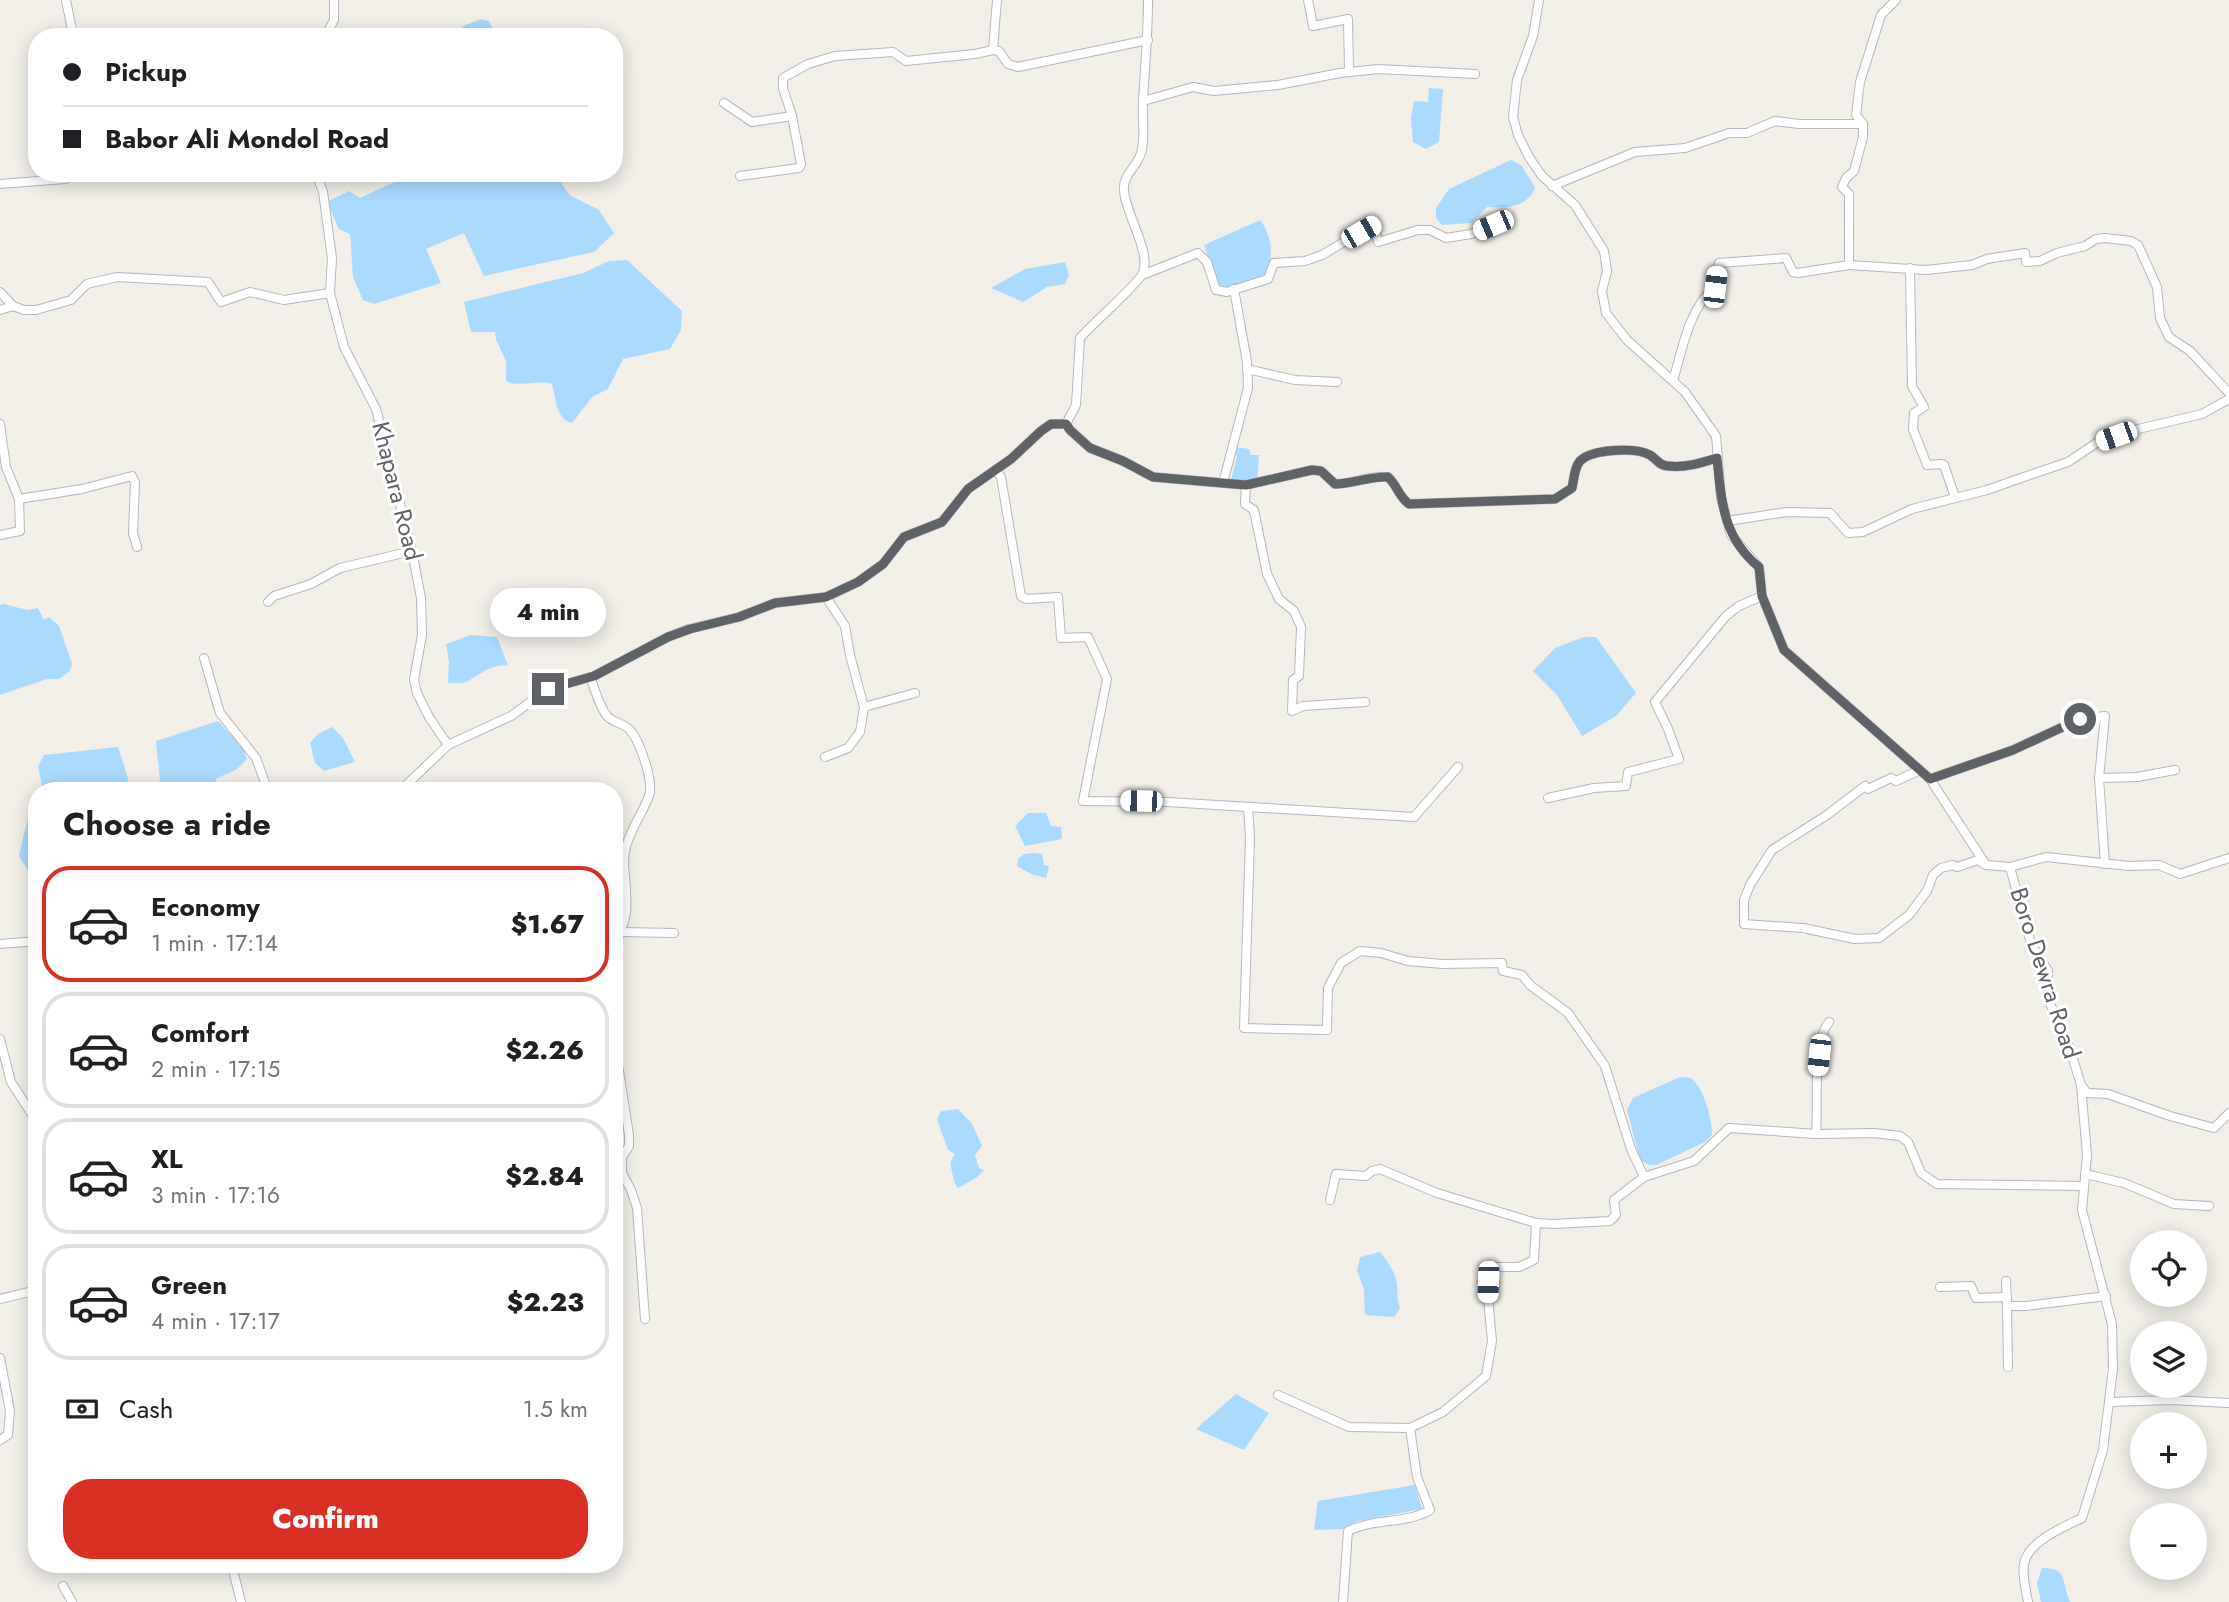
<!DOCTYPE html>
<meta charset="utf-8">
<style>
:root{--surface:#fff;--page:#f2f2f2;--text:#202124;--muted:#757577;--line:#e0e0e0;--accent:#d93025}
body{margin:0;font-family:Jost,sans-serif;background:var(--page);color:var(--text);height:100vh;display:flex;flex-direction:column;font-size:26px;white-space:nowrap}
*{box-sizing:border-box;margin:0}
p{font-size:23px;color:var(--muted)}
.icon{flex:none;width:38px;height:38px;fill:none;stroke:currentColor;stroke-width:2;stroke-linecap:round;stroke-linejoin:round}
.map{position:relative;flex:1;overflow:hidden}
.sheet{position:absolute;left:28px;top:782px;width:595px;height:791px;display:flex;flex-direction:column;background:var(--surface);border-radius:28px;box-shadow:0 4px 18px #0003}
.sheet>*{flex:none}
.hud{position:absolute;left:28px;top:28px;width:595px;height:154px;border-radius:28px;box-shadow:0 4px 18px #0003;display:grid;align-content:center;height:154px;padding:0 35px;background:var(--surface)}
.tools{position:absolute;left:2130px;top:1230px;display:grid;gap:14px}
.tools a{display:grid;place-items:center;width:77px;height:77px;border-radius:50%;background:var(--surface);box-shadow:0 4px 18px #0003;font-size:35px}
.end{position:absolute;width:32px;height:32px;margin:-16px;border:9px solid #5f6368;background:#fff;box-shadow:0 0 0 4px #fff}
.from{border-radius:50%}
.bubble{position:absolute;height:49px;border-radius:24px;background:var(--surface);box-shadow:0 4px 18px #0003;font-size:23px;font-weight:800;line-height:49px;text-align:center}
.car{position:absolute;width:21px;height:42px;margin:-21px -10px;border-radius:9px;box-shadow:0 0 5px 2px #0007;background:linear-gradient(#fff 24%,#345 0 40%,#fff 0 76%,#345 0 86%,#fff 0)}
.hud b{display:flex;align-items:center;gap:24px;height:66px;font-size:26px}
.hud b+b{border-top:2px solid var(--line)}
.hud i{width:18px;height:18px;background:var(--text)}
ul{padding:0;list-style:none}
li{display:flex;align-items:center;gap:21px;height:116px;margin:0 14px 10px;padding:0 21px;border:4px solid var(--line);border-radius:28px}
li div{flex:1}
li b{display:block;font-size:26px}
li em{font-style:normal;font-weight:800}
li.current{border-color:var(--accent)}
li>.icon{width:63px;height:63px;stroke-width:1.5}
h2{padding:0 35px;font-size:32px;line-height:84px}
.pay{display:flex;align-items:center;gap:18px;height:77px;padding:0 35px;font-size:26px}
.pay p{margin-inline-start:auto}
.button{display:flex;gap:14px;margin-top:auto;padding:14px 35px}
.button a{flex:1;height:80px;border-radius:28px;background:var(--accent);color:#fff;font-size:28px;font-weight:800;line-height:80px;text-align:center}
.map>svg:first-child{display:block}
.water{fill:#aadaff}
.lines{fill:none;stroke-linecap:round;stroke-linejoin:round}
.minor-casing{stroke:#b5b8bc;stroke-width:10}
.minor{stroke:#fff;stroke-width:8}
.route{stroke:#5f6368;stroke-width:9}
.labels{text-anchor:middle;stroke-width:6;stroke-linejoin:round;paint-order:stroke}
.street-label{font-size:24px;fill:#5f6368;stroke:#fff}
</style>
<div class="map">
<svg width="2229" height="1602" viewBox="0 0 2229 1602">
<rect width="100%" height="100%" fill="#f1efe8"/>
<g class="water">
<polygon points="481,19 489,21 497,37 455,37 463,26"/>
<polygon points="1429,88 1443,89 1439,142 1426,149 1413,142 1411,118 1414,101 1428,102"/>
<path d="M1511,160L1522,166L1535,188C1527,208 1506,208 1487,207L1471,223L1442,225L1436,218V208L1449,189Z"/>
<polygon points="414,173 553,173 571,196 599,210 614,233 594,252 484,276 464,233 426,249 441,283 374,304 363,300 353,277 350,234 339,229 327,202 349,191 360,198"/>
<path d="M1260,220C1273,237 1272,253 1269,274L1223,290L1216,280L1204,245Z"/>
<path d="M627,260L682,311L681,330L670,349L623,359L608,389L592,397L572,423C556,420 556,398 552,384C537,379 518,388 506,381V361L496,340L495,332H471L464,302L583,273L609,261Z"/>
<polygon points="1065,262 1069,275 1065,284 1047,287 1023,302 991,288 1025,269"/>
<polygon points="1236,447 1249,449 1251,455 1259,455 1257,482 1231,480 1237,456 1234,453"/>
<polygon points="4,604 27,610 38,608 44,620 49,617 59,626 72,664 70,671 59,679 47,679 0,695 0,605"/>
<path d="M471,635L497,637L508,666C491,663 480,675 466,682C461,684 454,683 448,683L449,662L446,644Z"/>
<polygon points="1584,637 1596,637 1636,693 1616,716 1582,736 1557,695 1533,671 1555,648"/>
<polygon points="218,721 243,748 247,759 236,770 217,778 211,791 161,791 156,741"/>
<polygon points="332,727 343,738 355,762 324,771 315,763 310,743 318,734"/>
<polygon points="118,747 128,778 126,791 117,791 107,787 103,791 43,791 38,766 44,755"/>
<path d="M37,804V876L31,875L19,856C23,839 26,817 37,804Z"/>
<polygon points="1028,813 1046,813 1051,826 1061,827 1062,839 1025,846 1015,826"/>
<polygon points="1033,853 1042,854 1044,865 1049,866 1046,878 1031,874 1017,866 1018,859 1024,854"/>
<path d="M1680,1077L1691,1078C1704,1088 1712,1119 1712,1135L1705,1142L1656,1165H1649L1640,1160L1627,1110L1633,1098Z"/>
<polygon points="958,1109 972,1124 982,1146 975,1155 979,1168 984,1170 976,1178 958,1188 954,1182 950,1162 955,1154 948,1150 937,1119 941,1111"/>
<path d="M1380,1252C1388,1262 1395,1272 1397,1284C1398,1293 1396,1299 1400,1308L1394,1317L1365,1315L1364,1289L1357,1271L1360,1257Z"/>
<polygon points="1236,1394 1269,1413 1244,1450 1196,1429"/>
<polygon points="1415,1485 1422,1509 1357,1521 1346,1529 1314,1530 1318,1501"/>
<path d="M2042,1568C2069,1568 2061,1582 2070,1602H2041L2037,1583Z"/>
</g>
<g class="lines">
<defs>
<g id="minor">
<polyline points="66,0 72,30 70,37"/>
<polyline points="1308,0 1313,26 1348,19 1349,72"/>
<path d="M1539,0L1533,36L1517,80L1513,117L1518,135L1529,157L1542,176L1575,205L1604,251L1607,271L1602,291L1606,313L1627,340L1685,392L1716,436L1721,498L1731,535L1759,567L1762,596L1784,650L1930,779L1986,865L2010,867L2031,944L2048,971V999L2070,1049L2081,1085L2087,1155L2082,1210L2112,1324L2113,1369L2103,1450L2082,1518C2064,1527 2028,1541 2024,1564C2022,1576 2026,1590 2028,1602"/>
<polyline points="325,37 334,20 334,0"/>
<polyline points="993,50 997,0"/>
<polyline points="1143,101 1193,87 1214,91 1278,85 1340,73 1378,69 1475,74"/>
<polyline points="724,103 752,122 792,116 783,88 783,78 808,64 835,56 893,52 906,61 975,54 993,50 999,51 1008,64 1018,67 1148,40"/>
<polyline points="316,173 323,192 332,258 330,293 344,347 376,409 412,551 421,598 422,635 414,680 417,693 429,717 448,745"/>
<polyline points="740,176 799,168 801,164 792,116"/>
<polyline points="0,184 65,179 75,173"/>
<polyline points="1552,186 1635,152 1685,148 1729,133 1747,133 1775,121 1799,124 1863,124"/>
<polyline points="1849,265 1926,270 1972,265 1987,259 2025,253 2026,262 2040,261 2057,253 2085,246 2096,239 2105,238 2131,241 2138,245 2157,287 2160,318 2169,337 2190,351 2229,393"/>
<polyline points="1910,268 1912,386 1924,407 1914,413 1913,429 1927,465 1941,464 1944,465 1955,497"/>
<polyline points="1142,275 1198,253 1207,262 1216,290 1227,292 1268,279 1274,263 1305,261 1322,255 1374,224 1378,242 1418,230 1430,230 1446,238 1471,234 1493,225"/>
<polyline points="0,292 13,306 24,310 36,310 71,300 87,284 117,277 208,282 221,302 250,292 284,300 330,293"/>
<polyline points="0,310 13,306"/>
<polyline points="1247,369 1295,380 1337,382"/>
<path d="M1673,381C1682,350 1689,308 1715,287L1719,263L1786,258L1793,272L1798,273L1849,265V194L1842,187L1846,178L1854,171L1863,137V124L1856,115L1860,82L1881,15L1896,0"/>
<polyline points="0,424 6,467 19,499 20,531 0,535"/>
<path d="M1066,424L1070,430L1090,448L1123,461L1153,477L1246,485L1312,470L1321,471L1335,484C1353,484 1370,475 1388,477C1397,485 1399,497 1409,504L1555,499L1572,488C1574,479 1574,468 1580,461C1592,449 1635,447 1650,455C1657,459 1659,466 1668,466C1685,468 1701,463 1717,458"/>
<path d="M1066,424L1076,405L1080,338C1091,325 1139,283 1143,273C1151,251 1126,215 1124,191C1122,173 1140,166 1142,149C1145,134 1142,117 1143,101C1145,67 1148,34 1148,0"/>
<polyline points="996,470 1001,477 1021,596 1026,599 1058,597 1061,638 1088,637 1107,679 1083,801 1167,802 1414,817 1458,767"/>
<polyline points="1223,483 1248,388 1247,362 1234,289"/>
<polyline points="1246,485 1245,504 1254,510 1267,574 1279,599 1294,611 1301,627 1299,676 1293,680 1292,711 1303,706 1365,702"/>
<polyline points="19,499 82,489 132,476 135,483 133,533 137,547"/>
<polyline points="1727,521 1787,512 1830,513 1848,533 1863,532 1912,509 1987,490 2024,477 2068,462 2098,442 2134,430 2202,414 2229,399"/>
<polyline points="268,602 274,596 311,584 340,568 412,551"/>
<polyline points="204,658 220,713 256,758 268,791"/>
<path d="M590,677C595,689 599,706 607,716C613,723 624,723 630,730C640,741 654,782 649,796C641,817 624,838 624,861C624,885 634,920 614,938"/>
<polyline points="864,707 915,693"/>
<polyline points="825,757 848,748 860,732 864,707 850,655 845,626 826,597"/>
<polyline points="1920,770 1896,781 1891,778 1868,789 1865,786 1827,815 1772,850 1750,885 1744,900 1744,924 1803,928 1855,939 1879,938 1909,915 1927,891 1933,875 1941,868 1953,865 1957,867 1978,860 1986,865"/>
<polyline points="1930,779 2013,750 2080,719 2105,716 2099,778"/>
<polyline points="400,791 448,745 511,716 548,689 594,676 668,637 689,629 739,617 775,603 826,597 858,582 883,564 904,537 942,522 968,489 1011,459 1041,431 1051,424 1066,424"/>
<polyline points="1548,798 1594,788 1626,786 1628,772 1679,759 1668,729 1655,702 1726,616 1739,606 1762,596"/>
<polyline points="1248,807 1250,838 1244,1028 1327,1030 1328,988 1341,963 1360,951 1381,953 1408,961 1442,964 1502,963 1503,971 1522,975 1530,985 1568,1013 1605,1066 1631,1149 1644,1177"/>
<polyline points="2105,864 2099,778 2137,777 2175,770"/>
<polyline points="2010,867 2046,857 2129,866 2159,865 2180,874 2229,858"/>
<polyline points="621,932 674,933"/>
<polyline points="0,944 37,941"/>
<polyline points="0,1039 11,1082 37,1122"/>
<polyline points="614,1055 619,1071 629,1135 629,1146 622,1157 622,1173 631,1190 637,1208 645,1319"/>
<polyline points="2081,1085 2087,1093 2108,1094 2170,1116 2214,1128 2229,1113"/>
<path d="M1816,1134C1819,1105 1811,1045 1829,1022"/>
<polyline points="2085,1174 2124,1183 2174,1204 2209,1206"/>
<polyline points="1330,1200 1336,1174 1366,1176 1372,1171 1380,1169 1437,1193 1536,1223"/>
<polyline points="2006,1281 2007,1306 2026,1306 2106,1296"/>
<polyline points="1940,1287 1971,1286 1976,1298 2007,1297"/>
<polyline points="0,1299 37,1290"/>
<polyline points="2007,1306 2008,1367"/>
<polyline points="0,1358 10,1411 8,1435 0,1440"/>
<polyline points="1278,1395 1349,1427 1410,1428 1443,1412 1486,1376 1492,1341 1488,1298 1489,1267 1519,1267 1534,1260 1536,1223 1554,1224 1610,1221 1616,1215 1614,1200 1644,1177 1694,1161 1729,1128 1816,1134 1874,1133 1900,1136 1908,1142 1921,1173 1937,1184 2084,1186"/>
<polyline points="2109,1402 2171,1400 2229,1403"/>
<polyline points="228,1564 233,1570 241,1602"/>
<polyline points="63,1586 72,1602"/>
<path d="M1343,1602L1348,1531C1374,1518 1407,1524 1430,1510L1417,1477L1410,1428"/>
</g>
</defs>
<use href="#minor" class="minor-casing"/>
<use href="#minor" class="minor"/>
</g>
<g class="lines">
<path class="route" d="M548,689L594,676L668,637L690,629L739,617L775,603L826,597L858,582L883,564L904,537L942,522L968,489L1011,459L1041,431L1051,424H1066L1070,430L1090,448L1123,461L1153,477L1246,485L1312,470L1321,471L1335,484C1353,484 1370,476 1388,477C1397,485 1399,497 1409,504L1555,499L1572,488C1574,479 1574,468 1580,461C1592,449 1635,447 1650,455C1657,459 1659,466 1668,466C1685,468 1701,463 1717,458C1721,500 1723,538 1759,567L1762,596L1784,650L1930,779L2013,750L2080,719"/>
</g>
<g class="labels">
<g class="street-label">
<text transform="translate(397 491) rotate(76)" y="8">Khapara Road</text>
<text transform="translate(2045 973) rotate(72)" y="8">Boro Dewra Road</text>
</g>
</g>
</svg>
<div class="tools">
<a><svg class="icon" aria-label="locate" viewBox="0 0 24 24"><circle cx="12" cy="12" r="6"/><path d="M12 2v4M12 18v4M2 12h4M18 12h4"/></svg></a>
<a><svg class="icon" aria-label="layers" viewBox="0 0 24 24"><path d="M12 4l9 5-9 5-9-5zM3 14l9 5 9-5"/></svg></a>
<a>+</a>
<a>−</a>
</div>
<i class="end from" style="left:2080px;top:719px"></i>
<i class="end" style="left:548px;top:689px"></i>
<div class="bubble" style="left:490px;top:588px;width:116px">4 min</div>
<i class="car" style="left:1493px;top:225px;rotate:247deg"></i>
<i class="car" style="left:1361px;top:232px;rotate:60deg"></i>
<i class="car" style="left:1715px;top:287px;rotate:7deg"></i>
<i class="car" style="left:2116px;top:436px;rotate:250deg"></i>
<i class="car" style="left:1141px;top:801px;rotate:271deg"></i>
<i class="car" style="left:1819px;top:1055px;rotate:186deg"></i>
<i class="car" style="left:1488px;top:1282px;rotate:182deg"></i>
<div class="hud">
<b><i class="from"></i>Pickup</b>
<b><i></i>Babor Ali Mondol Road</b>
</div>
<section class="sheet">
<h2>Choose a ride</h2>
<ul>
<li class="current"><svg class="icon" aria-label="car" viewBox="0 0 24 24"><path d="M5 17H2v-5l4-1 3-4h7l3 4 3 1v5h-3M9 17h6M6 11h13"/><circle cx="7" cy="17" r="2"/><circle cx="17" cy="17" r="2"/></svg><div><b>Economy</b><p>1 min · 17:14</p></div><em>$1.67</em></li>
<li><svg class="icon" aria-label="car" viewBox="0 0 24 24"><path d="M5 17H2v-5l4-1 3-4h7l3 4 3 1v5h-3M9 17h6M6 11h13"/><circle cx="7" cy="17" r="2"/><circle cx="17" cy="17" r="2"/></svg><div><b>Comfort</b><p>2 min · 17:15</p></div><em>$2.26</em></li>
<li><svg class="icon" aria-label="car" viewBox="0 0 24 24"><path d="M5 17H2v-5l4-1 3-4h7l3 4 3 1v5h-3M9 17h6M6 11h13"/><circle cx="7" cy="17" r="2"/><circle cx="17" cy="17" r="2"/></svg><div><b>XL</b><p>3 min · 17:16</p></div><em>$2.84</em></li>
<li><svg class="icon" aria-label="car" viewBox="0 0 24 24"><path d="M5 17H2v-5l4-1 3-4h7l3 4 3 1v5h-3M9 17h6M6 11h13"/><circle cx="7" cy="17" r="2"/><circle cx="17" cy="17" r="2"/></svg><div><b>Green</b><p>4 min · 17:17</p></div><em>$2.23</em></li>
</ul>
<div class="pay"><svg class="icon" aria-label="cash" viewBox="0 0 24 24"><path d="M3 7h18v10H3z"/><circle cx="12" cy="12" r="2"/></svg>Cash<p>1.5 km</p></div>
<div class="button"><a>Confirm</a></div>
</section>
</div>
